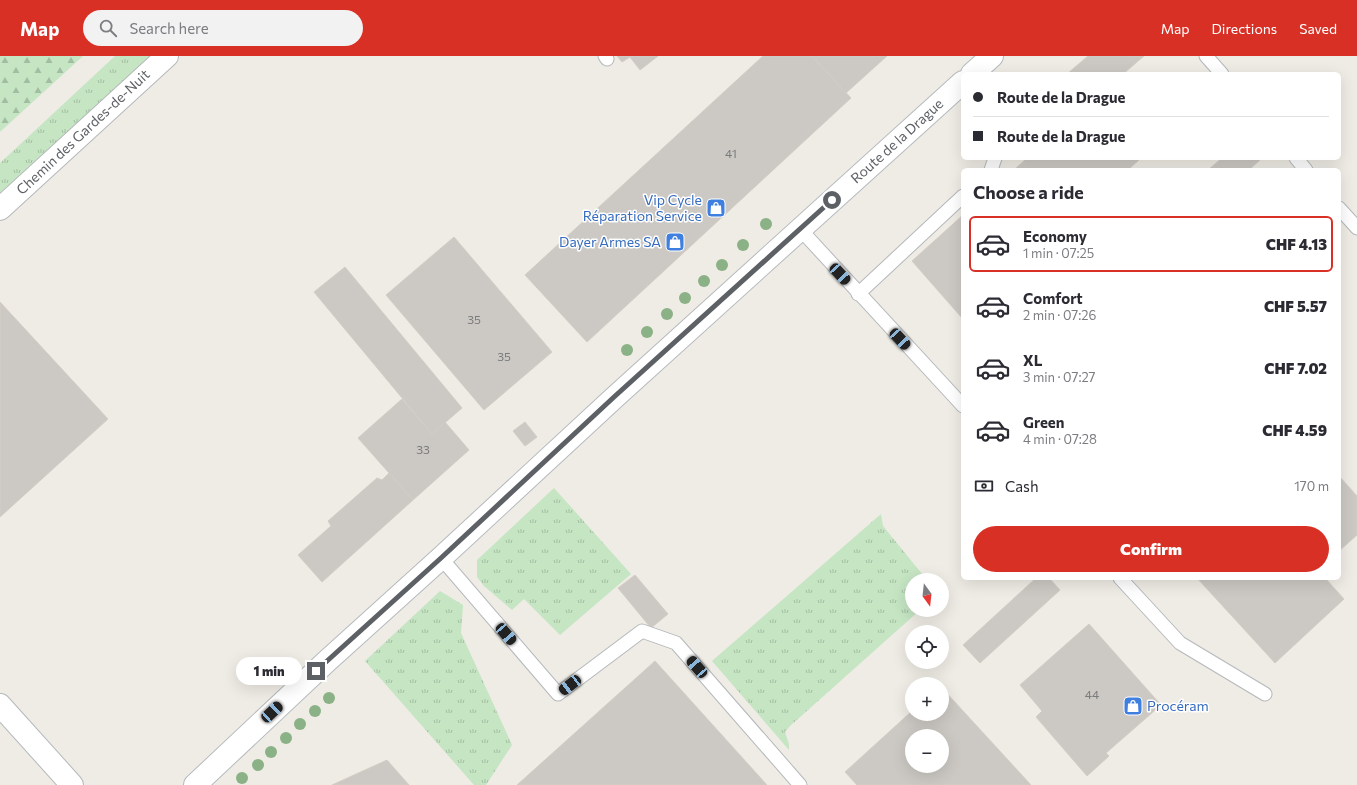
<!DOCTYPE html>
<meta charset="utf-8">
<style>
:root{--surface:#fff;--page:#f2f2f3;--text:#2b2b33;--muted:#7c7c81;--line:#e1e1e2;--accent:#d93025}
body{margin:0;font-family:Commissioner,sans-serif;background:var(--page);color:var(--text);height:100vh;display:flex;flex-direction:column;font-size:15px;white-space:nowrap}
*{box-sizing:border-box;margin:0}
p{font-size:13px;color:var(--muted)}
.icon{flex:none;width:22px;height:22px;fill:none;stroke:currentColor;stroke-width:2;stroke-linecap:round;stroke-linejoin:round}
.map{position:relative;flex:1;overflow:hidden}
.panel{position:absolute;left:961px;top:112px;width:380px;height:412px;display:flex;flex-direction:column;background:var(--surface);border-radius:6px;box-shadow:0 4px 16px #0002}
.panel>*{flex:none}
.guide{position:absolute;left:961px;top:16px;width:380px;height:88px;border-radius:6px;box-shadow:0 4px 16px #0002;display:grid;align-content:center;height:88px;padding:0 12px;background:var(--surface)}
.needle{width:26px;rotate:165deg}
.buttons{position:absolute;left:905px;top:517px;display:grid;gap:8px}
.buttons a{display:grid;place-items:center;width:44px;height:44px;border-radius:50%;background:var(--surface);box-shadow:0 4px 16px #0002;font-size:20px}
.end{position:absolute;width:18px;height:18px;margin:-9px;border:5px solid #5d6165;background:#fff;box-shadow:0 0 0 2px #fff}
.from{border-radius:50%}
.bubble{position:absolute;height:28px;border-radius:14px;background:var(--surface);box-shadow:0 4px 16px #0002;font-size:13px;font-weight:800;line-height:28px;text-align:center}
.car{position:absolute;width:12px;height:24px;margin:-12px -6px;border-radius:5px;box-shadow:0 0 3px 1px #0007;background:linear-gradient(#222 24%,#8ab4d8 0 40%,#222 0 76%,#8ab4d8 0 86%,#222 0)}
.guide b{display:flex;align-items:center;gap:14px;height:38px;font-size:15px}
.guide b+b{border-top:1px solid var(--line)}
.guide i{width:10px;height:10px;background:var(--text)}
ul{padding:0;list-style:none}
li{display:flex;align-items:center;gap:12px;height:56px;margin:0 8px 6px;padding:0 4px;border:2px solid transparent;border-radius:6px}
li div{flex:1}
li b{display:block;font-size:15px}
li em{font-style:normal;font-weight:800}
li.on{border-color:var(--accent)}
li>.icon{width:36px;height:36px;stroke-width:1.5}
h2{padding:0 12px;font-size:18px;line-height:48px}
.pay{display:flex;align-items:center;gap:10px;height:44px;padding:0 12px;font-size:15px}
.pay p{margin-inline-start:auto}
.primary-button{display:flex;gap:8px;margin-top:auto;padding:8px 12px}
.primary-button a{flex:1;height:46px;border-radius:24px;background:var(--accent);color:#fff;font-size:16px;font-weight:800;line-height:46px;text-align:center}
header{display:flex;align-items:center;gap:24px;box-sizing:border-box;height:56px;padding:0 20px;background:var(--accent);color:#fff}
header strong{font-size:19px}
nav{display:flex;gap:22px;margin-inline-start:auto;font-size:14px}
.search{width:280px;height:36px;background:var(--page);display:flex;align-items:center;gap:10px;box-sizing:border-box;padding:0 14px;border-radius:22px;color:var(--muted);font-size:15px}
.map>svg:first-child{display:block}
.grass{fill:url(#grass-tufts)}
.forest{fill:url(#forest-firs)}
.building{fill:#ccc9c4;stroke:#d3cdc4;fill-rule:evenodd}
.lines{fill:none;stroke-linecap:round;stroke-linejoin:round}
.lane-casing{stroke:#b5b8bb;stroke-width:15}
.street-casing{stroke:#b5b8bb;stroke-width:24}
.secondary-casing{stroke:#b6babe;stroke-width:24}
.lane{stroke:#fff;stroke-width:13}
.street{stroke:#fff;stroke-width:22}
.secondary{stroke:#fff;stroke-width:22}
.tree{fill:#8bb186}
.route{stroke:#5d6165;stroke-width:5}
.labels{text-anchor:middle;stroke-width:3;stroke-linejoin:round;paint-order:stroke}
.number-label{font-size:12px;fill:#797b7d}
.street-label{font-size:14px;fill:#5d6165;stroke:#fff}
.shop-label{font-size:14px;fill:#366cbe;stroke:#fff;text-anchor:end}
</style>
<header>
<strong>Map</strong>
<div class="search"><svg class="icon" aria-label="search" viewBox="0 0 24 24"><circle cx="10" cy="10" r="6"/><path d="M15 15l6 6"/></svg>Search here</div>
<nav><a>Map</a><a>Directions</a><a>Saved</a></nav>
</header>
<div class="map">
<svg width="1357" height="729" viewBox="0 0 1357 729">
<defs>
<pattern id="grass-tufts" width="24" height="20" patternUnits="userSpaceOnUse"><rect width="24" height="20" fill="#c5e5c3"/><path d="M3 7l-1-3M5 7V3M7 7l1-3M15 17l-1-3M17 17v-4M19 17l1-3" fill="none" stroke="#a3bda2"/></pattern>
<pattern id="forest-firs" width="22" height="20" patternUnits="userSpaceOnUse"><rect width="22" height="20" fill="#c5e5c3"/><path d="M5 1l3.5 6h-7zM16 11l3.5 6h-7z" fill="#a3bda2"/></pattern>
</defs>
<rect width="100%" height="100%" fill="#efece5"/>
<g class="grass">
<polygon points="115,0 155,0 0,139 0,107"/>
<polygon points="554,432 631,518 560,579 524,543 512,554 484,530 477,521 477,504"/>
<polygon points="881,458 883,470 927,524 912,524 912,554 920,554 790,670 785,676 789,688 789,694 712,605"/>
<polygon points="440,535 463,549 461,577 512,689 486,729 474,729 365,605"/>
</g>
<polygon class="forest" points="0,0 83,0 0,76"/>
<g class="building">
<polygon points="617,0 658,0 640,14 630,1 622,6"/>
<polygon points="763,0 812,0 851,42 587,286 525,219"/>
<polygon points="812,0 887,0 846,37"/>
<polygon points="1088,0 1144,0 1123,18 1067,18"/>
<polygon points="1027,102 1141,102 1128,114 1014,114"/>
<polygon points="1222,102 1262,102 1249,114 1208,114"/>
<polygon points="963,159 963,261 962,262 912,205"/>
<polygon points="454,181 552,296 484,354 386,239"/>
<polygon points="345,211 462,352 432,378 314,236"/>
<polygon points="0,246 108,363 0,461"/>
<polygon points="402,343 432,378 445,366 469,394 413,444 358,382"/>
<polygon points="525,366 537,381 525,390 513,375"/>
<polygon points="389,417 413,444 322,526 298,499 331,470 328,465 377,422 382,424"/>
<polygon points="1339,420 1357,440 1357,479 1339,495"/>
<polygon points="635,519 668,558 651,572 618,532"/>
<polygon points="1036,522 1049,522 1060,534 980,607 963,589"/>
<polygon points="1197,522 1325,522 1344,543 1275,607"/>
<polygon points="1089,568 1161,649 1106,697 1109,700 1087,720 1036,661 1042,655 1020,629"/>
<polygon points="655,605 767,729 517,729"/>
<path d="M942,632L1031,729H857L845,716L912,655V658H942ZM912,680H942V710H912Z"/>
<polygon points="387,704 409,729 332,729"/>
</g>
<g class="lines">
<defs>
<g id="lane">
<polyline points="605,0 607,3"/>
<polyline points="1206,0 1222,18"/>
<polyline points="1296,102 1306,114"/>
<polyline points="991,114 995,102"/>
<polyline points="1339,152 1357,172"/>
<polyline points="800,173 963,350"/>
<polyline points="858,238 963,140"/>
<polyline points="441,502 558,638 642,575 676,587 800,729"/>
<polyline points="1120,522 1180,587 1265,638"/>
</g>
<g id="street">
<polyline points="0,153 167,0"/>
<polyline points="0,649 72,729"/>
</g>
<g id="secondary">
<polyline points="972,18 992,0"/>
<polyline points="195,729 327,605 441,502 615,341 963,26"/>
</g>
</defs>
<use href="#lane" class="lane-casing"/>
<use href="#street" class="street-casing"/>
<use href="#secondary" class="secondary-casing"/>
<use href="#lane" class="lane"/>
<use href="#street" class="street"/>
<use href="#secondary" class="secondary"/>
</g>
<g class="tree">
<circle cx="766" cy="168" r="6"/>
<circle cx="743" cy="189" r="6"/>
<circle cx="722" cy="209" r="6"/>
<circle cx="704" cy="225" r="6"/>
<circle cx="685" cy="242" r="6"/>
<circle cx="667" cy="258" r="6"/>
<circle cx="647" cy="276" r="6"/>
<circle cx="627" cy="294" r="6"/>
<circle cx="329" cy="642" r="6"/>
<circle cx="315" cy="655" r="6"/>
<circle cx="300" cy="668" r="6"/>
<circle cx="286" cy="682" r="6"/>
<circle cx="271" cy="696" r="6"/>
<circle cx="258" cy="709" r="6"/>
<circle cx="242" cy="722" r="6"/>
</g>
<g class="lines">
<polyline class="route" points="316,615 441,502 614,341 832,144"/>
</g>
<defs>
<symbol id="shop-square" viewBox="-11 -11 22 22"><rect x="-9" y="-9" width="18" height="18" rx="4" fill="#3f7fe0" stroke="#fff"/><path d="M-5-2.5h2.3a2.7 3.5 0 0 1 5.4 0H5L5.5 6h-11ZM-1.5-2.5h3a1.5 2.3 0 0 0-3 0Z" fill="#fff"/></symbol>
</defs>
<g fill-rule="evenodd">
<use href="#shop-square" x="705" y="141" width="22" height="22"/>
<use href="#shop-square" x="664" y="175" width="22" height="22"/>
<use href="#shop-square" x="1122" y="639" width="22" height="22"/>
</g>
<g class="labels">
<g class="number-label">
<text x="731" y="102">41</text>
<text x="474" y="268">35</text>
<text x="504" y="305">35</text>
<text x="423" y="398">33</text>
<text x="1092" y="643">44</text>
</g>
<g class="street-label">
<text transform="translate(83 76) rotate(-43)" y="5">Chemin des Gardes-de-Nuit</text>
<text transform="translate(897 85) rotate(-42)" y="5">Route de la Drague</text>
</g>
<g class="shop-label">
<text x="702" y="149">Vip Cycle<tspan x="702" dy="16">Réparation Service</tspan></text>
<text x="661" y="191">Dayer Armes SA</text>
<text x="1147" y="655" text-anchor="start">Procéram</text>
</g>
</g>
</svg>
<div class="buttons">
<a><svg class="needle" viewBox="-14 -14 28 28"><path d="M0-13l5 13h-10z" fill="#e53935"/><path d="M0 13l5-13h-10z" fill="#7c7c81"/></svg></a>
<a><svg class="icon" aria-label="locate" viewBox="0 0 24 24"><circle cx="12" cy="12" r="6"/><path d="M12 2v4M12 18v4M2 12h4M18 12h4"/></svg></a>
<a>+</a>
<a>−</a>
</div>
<i class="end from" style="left:832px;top:144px"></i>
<i class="end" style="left:316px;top:615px"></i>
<div class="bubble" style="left:236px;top:601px;width:66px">1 min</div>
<i class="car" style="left:840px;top:218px;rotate:137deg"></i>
<i class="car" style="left:900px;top:283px;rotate:137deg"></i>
<i class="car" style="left:506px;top:578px;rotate:139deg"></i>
<i class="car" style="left:697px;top:611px;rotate:319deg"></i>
<i class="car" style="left:570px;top:629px;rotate:233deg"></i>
<i class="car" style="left:272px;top:656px;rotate:47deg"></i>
<div class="guide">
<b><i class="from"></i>Route de la Drague</b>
<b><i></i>Route de la Drague</b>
</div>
<section class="panel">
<h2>Choose a ride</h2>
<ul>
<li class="on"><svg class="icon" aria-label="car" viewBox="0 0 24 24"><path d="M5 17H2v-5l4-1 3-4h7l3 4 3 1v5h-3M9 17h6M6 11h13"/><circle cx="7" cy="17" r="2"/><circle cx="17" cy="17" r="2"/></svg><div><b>Economy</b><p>1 min · 07:25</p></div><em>CHF 4.13</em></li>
<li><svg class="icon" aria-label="car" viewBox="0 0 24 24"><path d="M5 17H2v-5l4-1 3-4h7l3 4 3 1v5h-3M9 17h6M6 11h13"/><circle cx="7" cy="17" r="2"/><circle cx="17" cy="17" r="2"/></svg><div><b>Comfort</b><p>2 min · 07:26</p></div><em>CHF 5.57</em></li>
<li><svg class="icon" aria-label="car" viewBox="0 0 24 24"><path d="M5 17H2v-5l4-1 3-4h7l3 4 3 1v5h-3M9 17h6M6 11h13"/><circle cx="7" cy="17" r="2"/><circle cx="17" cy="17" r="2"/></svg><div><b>XL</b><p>3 min · 07:27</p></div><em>CHF 7.02</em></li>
<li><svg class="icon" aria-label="car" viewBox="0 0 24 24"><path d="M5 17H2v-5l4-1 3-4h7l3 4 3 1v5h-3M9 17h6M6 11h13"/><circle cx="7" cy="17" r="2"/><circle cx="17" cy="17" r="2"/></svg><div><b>Green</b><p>4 min · 07:28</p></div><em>CHF 4.59</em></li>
</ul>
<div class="pay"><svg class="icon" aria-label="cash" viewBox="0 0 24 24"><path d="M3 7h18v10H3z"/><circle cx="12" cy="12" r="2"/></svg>Cash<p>170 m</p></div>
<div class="primary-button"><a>Confirm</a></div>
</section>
</div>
